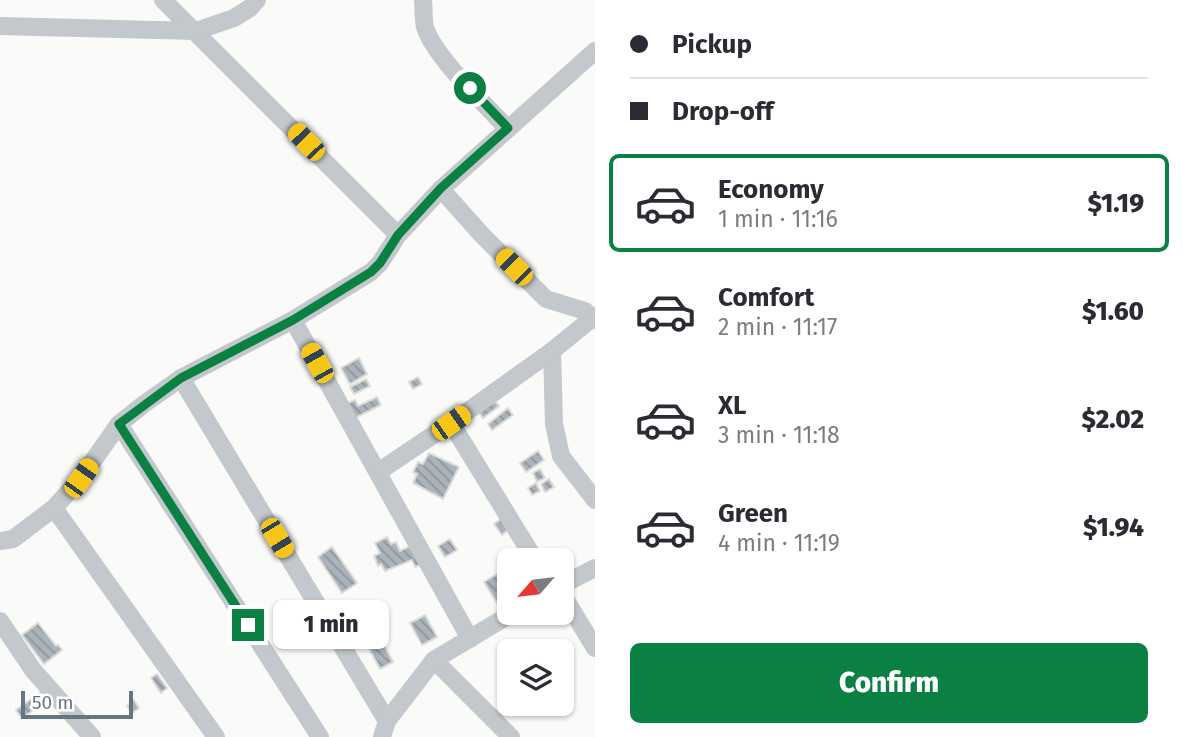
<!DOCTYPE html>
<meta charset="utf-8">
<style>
:root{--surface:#fff;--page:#f2f2f3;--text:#2b2b33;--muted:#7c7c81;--line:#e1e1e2;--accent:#0b8043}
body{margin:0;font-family:"Fira Sans",sans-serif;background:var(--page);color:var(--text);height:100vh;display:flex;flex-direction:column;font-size:26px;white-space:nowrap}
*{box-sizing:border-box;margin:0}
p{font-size:23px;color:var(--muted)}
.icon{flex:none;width:38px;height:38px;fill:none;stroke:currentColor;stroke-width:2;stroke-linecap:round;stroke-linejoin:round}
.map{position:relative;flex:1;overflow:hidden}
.side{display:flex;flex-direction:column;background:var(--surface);width:588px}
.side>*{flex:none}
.banner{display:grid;align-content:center;height:154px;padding:0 35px;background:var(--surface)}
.needle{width:46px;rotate:242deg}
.tools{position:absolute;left:497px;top:548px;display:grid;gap:14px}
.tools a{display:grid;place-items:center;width:77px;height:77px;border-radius:10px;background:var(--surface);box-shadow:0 2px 5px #0004;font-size:35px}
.scale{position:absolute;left:21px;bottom:18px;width:112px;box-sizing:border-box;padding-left:7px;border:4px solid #657683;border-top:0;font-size:19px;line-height:24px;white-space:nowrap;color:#657683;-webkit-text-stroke:5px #fff;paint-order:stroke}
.end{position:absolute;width:32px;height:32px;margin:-16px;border:9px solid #0b8043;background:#fff;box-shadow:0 0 0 4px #fff}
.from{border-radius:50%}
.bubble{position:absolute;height:49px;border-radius:10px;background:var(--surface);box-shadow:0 2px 5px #0004;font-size:23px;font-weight:800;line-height:49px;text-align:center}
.car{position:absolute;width:21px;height:42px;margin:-21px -10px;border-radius:9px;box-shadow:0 0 5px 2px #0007;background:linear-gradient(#f5c518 24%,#345 0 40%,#f5c518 0 76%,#345 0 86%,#f5c518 0)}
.banner b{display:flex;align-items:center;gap:24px;height:66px;font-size:26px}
.banner b+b{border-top:2px solid var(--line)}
.banner i{width:18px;height:18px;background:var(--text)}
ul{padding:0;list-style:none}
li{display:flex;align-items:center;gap:21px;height:98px;margin:0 14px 10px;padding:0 21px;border:4px solid transparent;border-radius:10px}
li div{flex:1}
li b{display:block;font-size:26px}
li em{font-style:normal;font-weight:800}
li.selected{border-color:var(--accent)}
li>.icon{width:63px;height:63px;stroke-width:1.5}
.primary-button{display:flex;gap:14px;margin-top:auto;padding:14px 35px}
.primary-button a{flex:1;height:80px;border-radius:10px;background:var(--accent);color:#fff;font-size:28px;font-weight:800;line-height:80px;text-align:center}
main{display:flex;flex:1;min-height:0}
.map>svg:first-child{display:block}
.building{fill:url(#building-back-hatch);stroke:#dcdcda;stroke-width:2}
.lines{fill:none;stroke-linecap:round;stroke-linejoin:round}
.minor{stroke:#c3c8cc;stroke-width:18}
.route{stroke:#0b8043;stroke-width:9}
</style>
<main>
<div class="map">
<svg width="595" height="737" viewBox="0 0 595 737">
<defs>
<pattern id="building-back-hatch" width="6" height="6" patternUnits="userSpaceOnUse" patternTransform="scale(1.75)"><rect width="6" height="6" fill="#aab3b9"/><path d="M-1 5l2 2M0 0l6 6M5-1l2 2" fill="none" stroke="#8e969c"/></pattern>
</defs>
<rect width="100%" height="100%" fill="#fafaf8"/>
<g class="building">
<polygon points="359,358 367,374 350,384 341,368"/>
<polygon points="418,377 422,384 413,389 409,382"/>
<polygon points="366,379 370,386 354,394 350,387"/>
<polygon points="377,397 381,405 355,418 348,403 355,400 358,406"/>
<polygon points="494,400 499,406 483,418 477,410"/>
<polygon points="508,408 513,415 492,430 488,424"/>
<polygon points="538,451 544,460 526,472 520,463"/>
<polygon points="429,453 459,467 443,499 413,483 417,474 413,472 418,462 423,464"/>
<polygon points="540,469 545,478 537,482 533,473"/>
<polygon points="549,479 554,487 545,492 541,484"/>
<polygon points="536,483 540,491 532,495 528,488"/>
<polygon points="501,519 509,529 502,535 494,524"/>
<polygon points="387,537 391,544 396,542 400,551 413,545 422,564 415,567 412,560 385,571 381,564 378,566 374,556 380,553 375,543"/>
<polygon points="450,539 457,550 445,557 438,546"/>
<polygon points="332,547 357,583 342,593 318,557"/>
<polygon points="502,571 509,583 509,606 502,611 484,582"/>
<polygon points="358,603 363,612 367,610 379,632 380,631 384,638 382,641 393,662 380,669 358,628 353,630 346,615 350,613 347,608"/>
<polygon points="376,605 381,615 374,618 369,608"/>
<polygon points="425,615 437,637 422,645 410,623"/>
<polygon points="38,623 56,646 58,645 62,650 44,664 22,635"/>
<polygon points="157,674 167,688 161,693 151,678"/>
<polygon points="44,690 50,698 22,718 16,710"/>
<polygon points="134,700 139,708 132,713 127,706"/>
</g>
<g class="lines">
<g class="minor">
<polyline points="163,0 398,235"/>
<path d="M423,0C424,9 423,19 425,27C434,57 486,105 508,129"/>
<polyline points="0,26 196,31 234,18 250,8 257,0"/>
<polyline points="441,189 482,235 546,299 585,311 595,320"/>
<polyline points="293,320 470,639"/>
<polyline points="552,351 554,424 561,456 595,500"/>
<polyline points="181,378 387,721"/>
<polyline points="119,424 320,737"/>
<polyline points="378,472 451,423"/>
<polyline points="54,508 216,737"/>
<polyline points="0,541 13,539 54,508 81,478 119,424 144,404 181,378 293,320 371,272 380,263 398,235 441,189 595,51"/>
<polyline points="535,560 451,423 552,351 595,316"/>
<polyline points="562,585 595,568"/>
<polyline points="562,594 595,648"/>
<polyline points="0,621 33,670 92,737"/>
<polyline points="434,660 511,737"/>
<polyline points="382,737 387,721 434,660 514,612"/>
</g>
</g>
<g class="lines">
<polyline class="route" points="248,625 119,424 181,378 293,320 371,272 380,263 398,235 441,188 508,128 470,88"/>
</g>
</svg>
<div class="tools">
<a><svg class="needle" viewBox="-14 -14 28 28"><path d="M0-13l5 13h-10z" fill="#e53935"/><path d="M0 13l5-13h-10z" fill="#7c7c81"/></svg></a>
<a><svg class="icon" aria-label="layers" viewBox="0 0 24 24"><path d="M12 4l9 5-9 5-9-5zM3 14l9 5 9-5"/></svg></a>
</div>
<div class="scale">50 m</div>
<i class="end from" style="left:470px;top:88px"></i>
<i class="end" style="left:248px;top:625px"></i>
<div class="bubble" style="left:273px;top:600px;width:116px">1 min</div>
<i class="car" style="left:306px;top:142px;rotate:316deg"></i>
<i class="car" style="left:514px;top:267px;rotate:315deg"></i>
<i class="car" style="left:317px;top:363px;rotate:331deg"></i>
<i class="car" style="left:451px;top:423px;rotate:55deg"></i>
<i class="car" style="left:81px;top:478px;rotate:35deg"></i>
<i class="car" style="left:277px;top:538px;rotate:149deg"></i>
</div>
<section class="side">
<div class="banner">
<b><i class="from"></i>Pickup</b>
<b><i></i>Drop-off</b>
</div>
<ul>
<li class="selected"><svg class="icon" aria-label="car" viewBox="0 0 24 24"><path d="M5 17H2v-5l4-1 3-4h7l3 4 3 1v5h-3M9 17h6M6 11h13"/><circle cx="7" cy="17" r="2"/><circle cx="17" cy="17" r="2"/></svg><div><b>Economy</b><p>1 min · 11:16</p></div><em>$1.19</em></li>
<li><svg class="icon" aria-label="car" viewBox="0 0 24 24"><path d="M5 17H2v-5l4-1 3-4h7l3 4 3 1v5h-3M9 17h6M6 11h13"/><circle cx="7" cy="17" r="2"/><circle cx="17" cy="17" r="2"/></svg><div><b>Comfort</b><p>2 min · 11:17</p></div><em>$1.60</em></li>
<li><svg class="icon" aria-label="car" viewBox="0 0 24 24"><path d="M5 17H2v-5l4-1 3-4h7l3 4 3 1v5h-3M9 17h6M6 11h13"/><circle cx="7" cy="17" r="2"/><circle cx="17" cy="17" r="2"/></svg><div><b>XL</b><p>3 min · 11:18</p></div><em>$2.02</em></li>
<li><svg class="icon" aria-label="car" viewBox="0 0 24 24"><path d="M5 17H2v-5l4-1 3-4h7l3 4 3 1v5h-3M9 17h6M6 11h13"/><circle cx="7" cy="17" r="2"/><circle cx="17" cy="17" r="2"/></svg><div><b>Green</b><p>4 min · 11:19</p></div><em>$1.94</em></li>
</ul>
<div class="primary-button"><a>Confirm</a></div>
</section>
</main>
